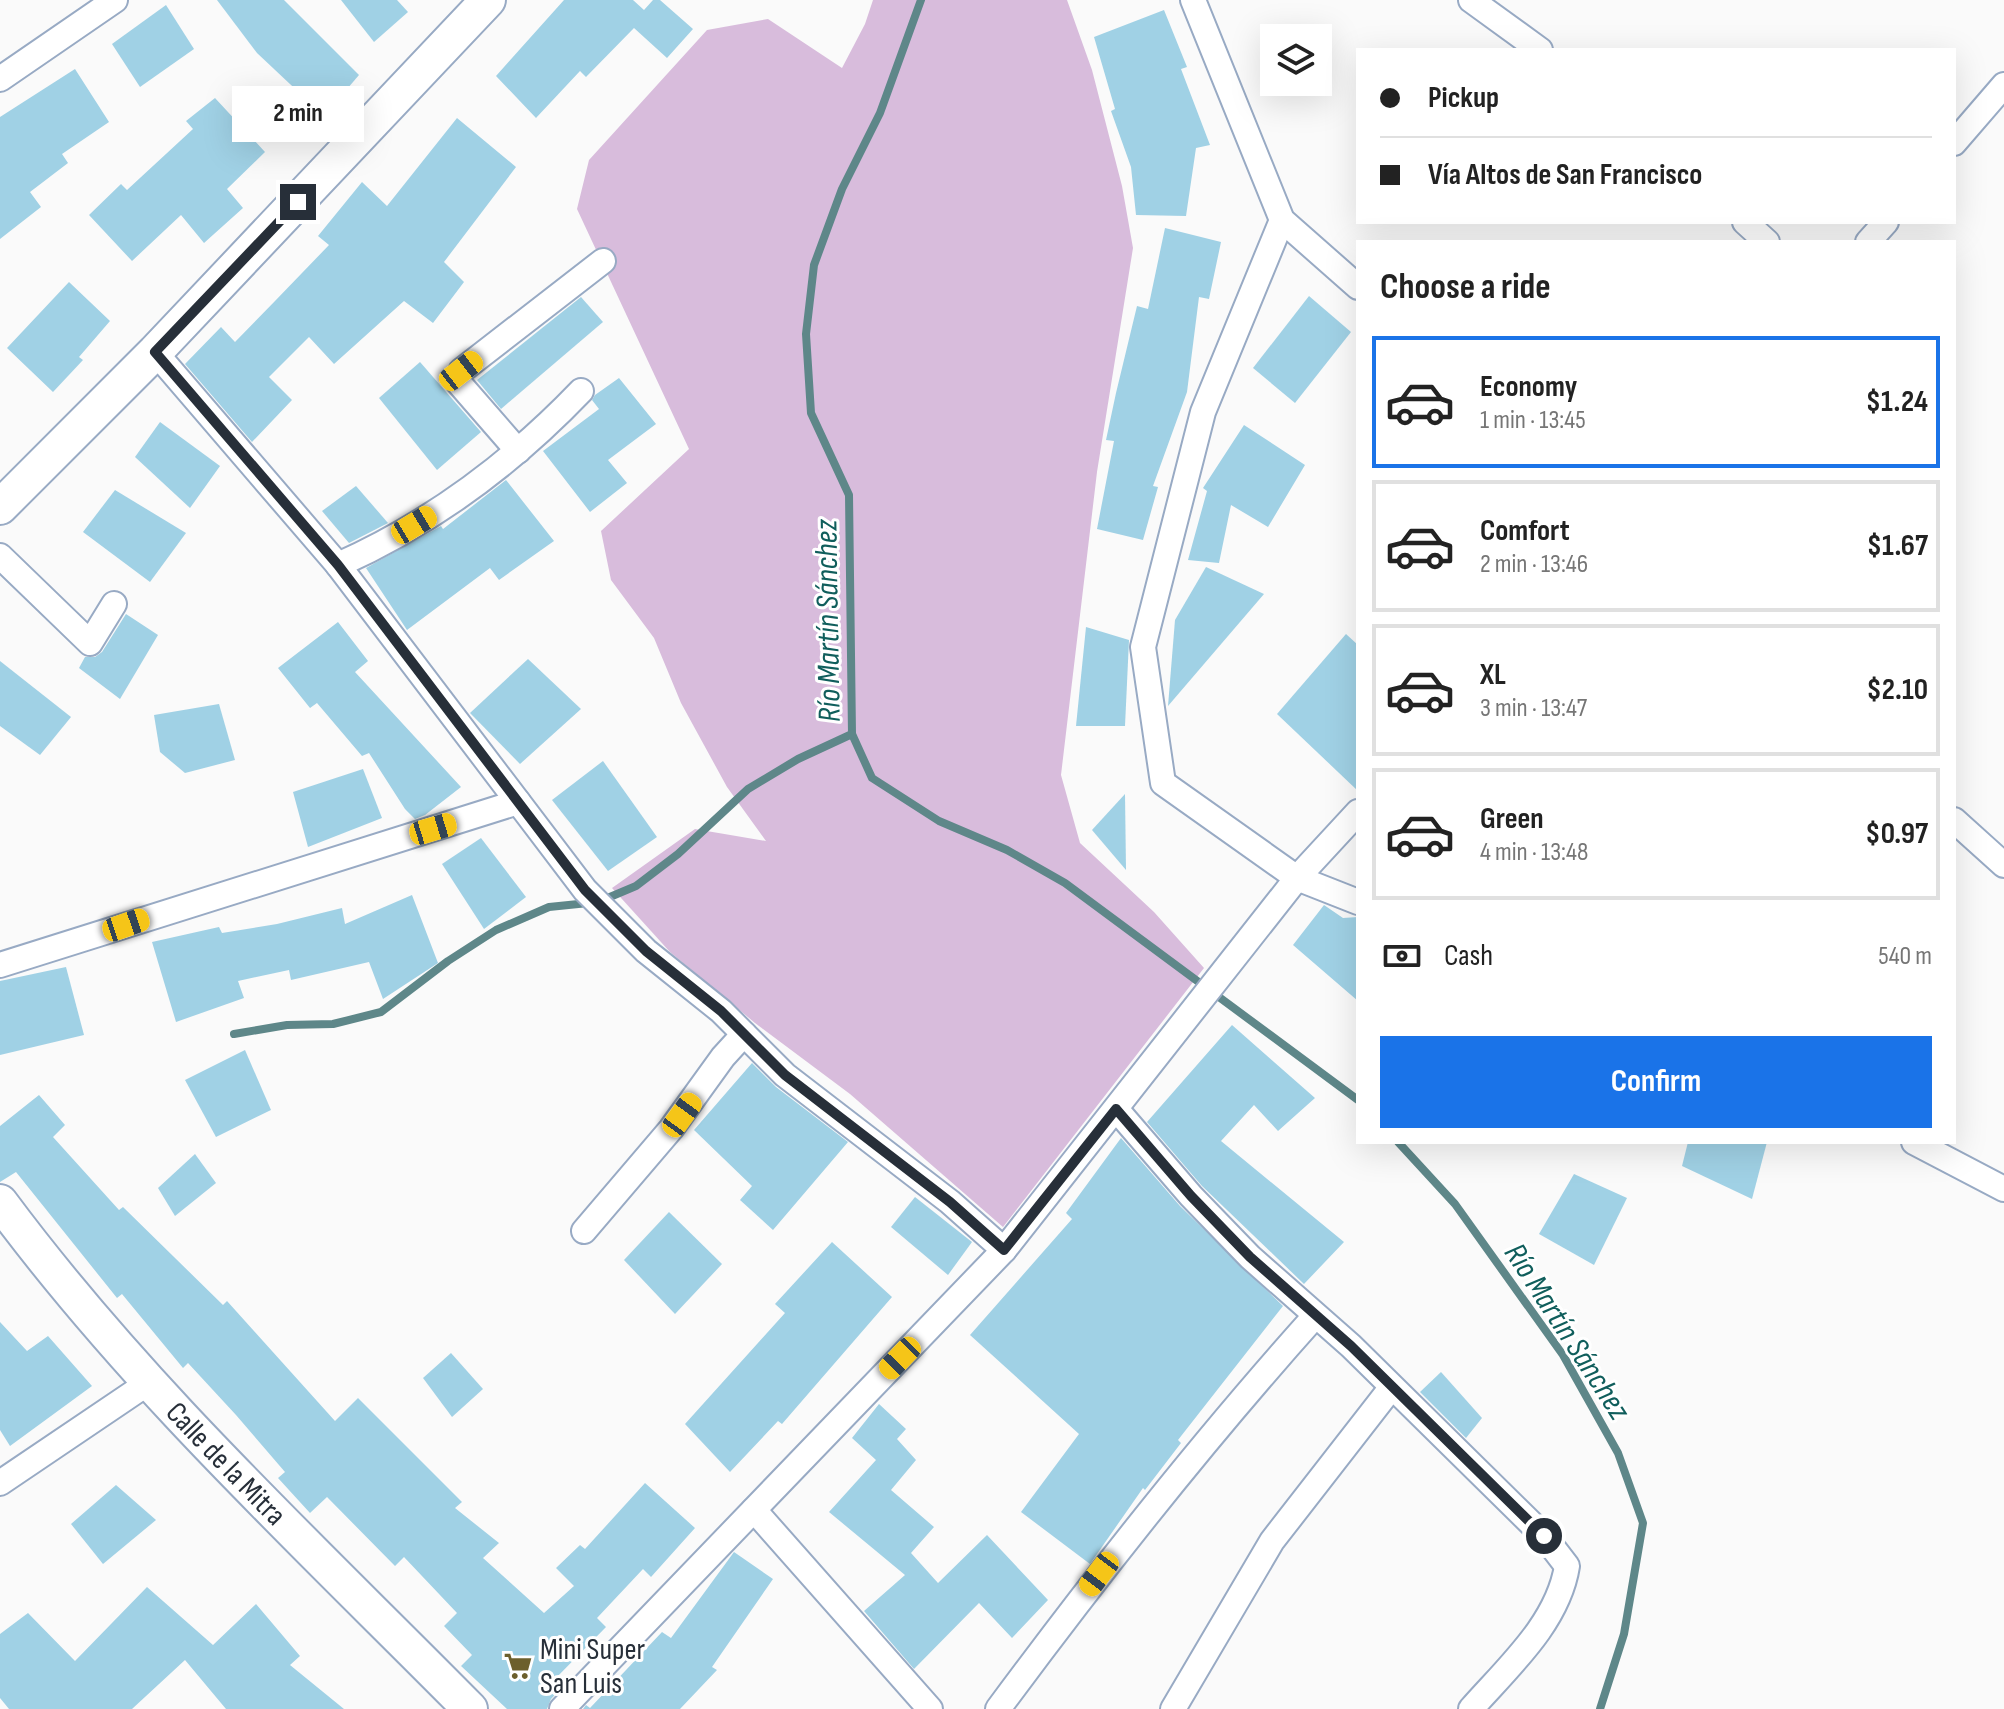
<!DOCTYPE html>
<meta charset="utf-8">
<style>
:root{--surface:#fff;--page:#f6f6f6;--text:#222;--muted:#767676;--line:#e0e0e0;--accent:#1a73e8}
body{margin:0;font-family:"Sofia Sans Condensed",sans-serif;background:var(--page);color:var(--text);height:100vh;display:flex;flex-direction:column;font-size:30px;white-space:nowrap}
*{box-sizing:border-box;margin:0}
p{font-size:26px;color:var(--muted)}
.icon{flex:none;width:44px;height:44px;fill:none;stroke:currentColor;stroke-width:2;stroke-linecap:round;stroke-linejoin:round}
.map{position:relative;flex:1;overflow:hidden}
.drawer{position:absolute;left:1356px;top:240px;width:600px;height:904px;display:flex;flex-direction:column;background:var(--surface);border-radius:0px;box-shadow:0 8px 32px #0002}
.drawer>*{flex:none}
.guide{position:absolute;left:1356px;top:48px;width:600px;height:176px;border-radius:0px;box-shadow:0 8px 32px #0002;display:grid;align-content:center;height:176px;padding:0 24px;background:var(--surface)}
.tools{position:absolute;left:1260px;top:24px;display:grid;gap:16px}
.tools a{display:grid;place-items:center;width:72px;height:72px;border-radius:0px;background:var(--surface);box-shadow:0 8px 32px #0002;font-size:40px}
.end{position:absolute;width:36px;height:36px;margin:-18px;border:10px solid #272f39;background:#fff;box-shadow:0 0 0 4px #fff}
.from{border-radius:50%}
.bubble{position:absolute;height:56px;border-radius:0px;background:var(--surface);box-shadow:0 8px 32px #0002;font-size:26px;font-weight:700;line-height:56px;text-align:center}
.car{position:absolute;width:24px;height:48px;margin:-24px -12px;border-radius:10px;box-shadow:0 0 6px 2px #0007;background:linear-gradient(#f5c518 24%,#345 0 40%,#f5c518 0 76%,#345 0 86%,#f5c518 0)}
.guide b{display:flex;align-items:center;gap:28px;height:76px;font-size:30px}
.guide b+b{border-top:2px solid var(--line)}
.guide i{width:20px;height:20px;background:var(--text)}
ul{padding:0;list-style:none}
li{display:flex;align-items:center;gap:24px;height:132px;margin:0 16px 12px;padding:0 8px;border:4px solid var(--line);border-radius:0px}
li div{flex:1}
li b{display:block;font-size:30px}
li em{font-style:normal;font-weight:700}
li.on{border-color:var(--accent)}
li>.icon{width:72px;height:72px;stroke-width:1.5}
h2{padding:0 24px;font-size:36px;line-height:96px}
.pay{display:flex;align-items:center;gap:20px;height:88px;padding:0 24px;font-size:30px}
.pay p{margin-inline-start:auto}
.cta{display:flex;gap:16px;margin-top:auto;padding:16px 24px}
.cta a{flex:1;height:92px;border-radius:0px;background:var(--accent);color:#fff;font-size:32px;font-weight:700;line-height:92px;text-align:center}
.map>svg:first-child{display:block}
.green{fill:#d8bcdc}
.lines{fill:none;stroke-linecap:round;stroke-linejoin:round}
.stream{stroke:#5e8789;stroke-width:8}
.building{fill:#a0d1e5}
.street-casing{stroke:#98aac4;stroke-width:28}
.secondary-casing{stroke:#98aac4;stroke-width:38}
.street{stroke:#fff;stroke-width:24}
.secondary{stroke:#fff;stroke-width:34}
.route{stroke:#272f39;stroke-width:10}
.labels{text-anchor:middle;stroke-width:6;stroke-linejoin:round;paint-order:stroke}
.street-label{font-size:30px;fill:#272f39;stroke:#fff}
.poi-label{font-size:30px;fill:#272f39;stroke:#fff;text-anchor:start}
.water-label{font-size:32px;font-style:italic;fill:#105e5c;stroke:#fff}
</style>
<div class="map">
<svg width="2004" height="1709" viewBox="0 0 2004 1709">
<rect width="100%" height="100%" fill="#fafafa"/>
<polygon class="green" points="873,0 1067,0 1092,70 1122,186 1133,248 1097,472 1061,775 1080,843 1154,912 1204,968 1003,1227 850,1094 755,1023 670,952 612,888 695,829 766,841 727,787 681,703 654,638 611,580 601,531 689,449 577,209 589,160 707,30 768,19 842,68 865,24"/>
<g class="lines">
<g class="stream">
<polyline points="921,0 880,113 842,189 814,265 806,334 811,413 849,495 852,734 872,778 939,821 1007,850 1065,883 1358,1100"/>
<polyline points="234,1034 287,1025 333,1024 381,1012 448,961 496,930 549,907 598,902 636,886 678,854 748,789 798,759 852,734"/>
<polyline points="1398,1142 1455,1204 1563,1355 1618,1453 1643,1523 1624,1634 1600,1709"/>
</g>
</g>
<g class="building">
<polygon points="217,0 284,0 359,75 324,116 257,53"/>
<polygon points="341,0 397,0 408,12 374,42"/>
<polygon points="564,0 633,0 644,10 653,0 660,0 693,29 667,58 634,28 586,77 580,71 536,118 496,76"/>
<polygon points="166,5 194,49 140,87 112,44"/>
<polygon points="1164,10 1187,67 1181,69 1210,145 1196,148 1186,216 1136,215 1131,167 1111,111 1115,109 1094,37"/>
<polygon points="75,69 109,122 62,154 68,163 30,192 41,207 0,239 0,117"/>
<polygon points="215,98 265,152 227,189 243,208 204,243 181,215 132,261 89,215 121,184 127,190 193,129 186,121"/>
<polygon points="457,118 516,167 444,262 464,282 433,323 404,301 334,364 309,337 269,377 292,400 252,442 185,364 221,327 235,342 275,301 329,245 318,236 362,182 387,206"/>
<polygon points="1165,228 1221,242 1209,299 1199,297 1187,392 1153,486 1158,487 1143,540 1097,529 1114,441 1106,440 1116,393 1137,306 1148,309"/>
<polygon points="69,282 110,321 79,357 83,360 53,392 7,348"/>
<polygon points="1309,296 1351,332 1295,403 1253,368"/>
<polygon points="581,297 603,322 501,409 477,380"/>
<polygon points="420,362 481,432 437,470 379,398"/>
<polygon points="619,378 656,424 608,460 627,483 590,512 543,451 599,409 592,400 595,395"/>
<polygon points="160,422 220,466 190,508 135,457"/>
<polygon points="1244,425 1305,465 1268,527 1231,505 1219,563 1188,560 1207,491 1203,488"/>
<polygon points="506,480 554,541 499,580 490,568 407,630 366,568 441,526 443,529"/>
<polygon points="356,486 388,523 349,543 322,511"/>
<polygon points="115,490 186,533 150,582 83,532"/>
<polygon points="1206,567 1264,594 1168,706 1175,620"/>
<polygon points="126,614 158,635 120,699 79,668 85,657 95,657 102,652"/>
<polygon points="338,622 368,661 355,672 461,787 425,815 415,819 405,809 369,753 362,756 317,703 310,708 278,668"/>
<polygon points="1086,627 1129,640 1125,726 1076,726"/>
<polygon points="1346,634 1358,645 1358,791 1277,714"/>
<polygon points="528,659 581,709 520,764 470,713"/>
<polygon points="0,661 71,717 40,755 0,726"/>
<polygon points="219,704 235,760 185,773 160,752 154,715"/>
<polygon points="603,761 657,837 608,871 552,800"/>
<polygon points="363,769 382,818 308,847 293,792"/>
<polygon points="1125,794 1126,870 1092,830"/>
<polygon points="481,838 526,897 484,929 442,864"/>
<polygon points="412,895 438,963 383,999 369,962 291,980 289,970 238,981 244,998 176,1022 152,942 219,927 222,933 277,924 342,908 345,924"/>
<polygon points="1324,905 1343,918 1358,917 1358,1001 1293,945"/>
<polygon points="66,967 84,1035 0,1055 0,981"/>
<polygon points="1232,1025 1315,1098 1278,1131 1254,1105 1221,1141 1344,1242 1304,1284 1202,1186 1147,1122"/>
<polygon points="245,1050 271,1110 216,1137 185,1080"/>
<polygon points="752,1063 776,1087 848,1142 773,1230 740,1200 752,1186 694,1130"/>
<polygon points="39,1095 65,1125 53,1137 119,1210 123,1207 223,1305 227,1301 335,1421 358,1398 462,1502 455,1508 499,1543 483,1558 544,1613 574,1586 556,1568 580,1545 585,1549 645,1483 695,1528 651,1577 643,1569 597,1618 606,1627 555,1679 563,1686 551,1699 547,1709 507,1709 461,1666 472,1655 444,1626 457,1613 404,1557 395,1566 327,1497 310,1513 278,1478 285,1472 236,1415 188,1363 183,1368 122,1294 117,1298 16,1172 0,1182 0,1126"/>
<polygon points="1121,1138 1180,1206 1283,1306 1178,1440 1181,1443 1145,1490 1143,1488 1090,1564 1021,1512 1079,1434 970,1335 1072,1219 1066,1213"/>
<polygon points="1688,1142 1767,1142 1752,1199 1682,1166"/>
<polygon points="195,1154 216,1183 175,1216 158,1188"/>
<polygon points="1574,1174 1627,1198 1594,1265 1539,1234"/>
<polygon points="915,1197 972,1242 948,1275 891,1227"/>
<polygon points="669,1212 722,1264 675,1314 624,1260"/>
<polygon points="832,1242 892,1297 782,1424 778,1421 730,1472 685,1424 785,1313 775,1304"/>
<polygon points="0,1322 27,1351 48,1336 92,1386 10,1446 0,1430"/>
<polygon points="451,1353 483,1389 452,1417 423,1378"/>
<polygon points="1441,1372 1482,1418 1466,1438 1420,1392"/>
<polygon points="879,1404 906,1429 897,1439 916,1460 891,1490 934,1527 911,1553 938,1583 987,1535 1048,1600 1012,1638 979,1603 914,1669 864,1611 905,1575 829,1512 876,1460 852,1438"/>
<polygon points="116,1485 156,1520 103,1564 71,1524"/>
<polygon points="734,1552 773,1579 712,1667 717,1670 680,1709 583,1709 586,1705 590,1708 662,1632 671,1638"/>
<polygon points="147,1587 213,1645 256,1604 300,1656 290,1665 344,1709 226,1709 185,1660 132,1709 9,1709 0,1698 0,1634 28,1613 75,1661"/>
</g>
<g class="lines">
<defs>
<g id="street">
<polyline points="1193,0 1282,220 1358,287"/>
<polyline points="1471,0 1540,50"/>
<polyline points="0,79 115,0"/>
<polyline points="1954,143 2004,85"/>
<polyline points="1282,220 1203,412 1143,647 1163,783 1297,878 1358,902"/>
<polyline points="1745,222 1767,242"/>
<polyline points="1868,242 1886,222"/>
<polyline points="155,352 338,565 585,890 646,951 721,1011 785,1075 950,1202 1004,1250"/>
<polyline points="518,451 458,382 461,371 603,261"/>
<polyline points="0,556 90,643 114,604"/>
<path d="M338,565C430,524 511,464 581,391"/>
<polyline points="1954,820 2004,865"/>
<polyline points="0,965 518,802"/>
<path d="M1116,1109L1191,1196L1250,1257L1351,1346L1544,1536L1567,1566C1558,1623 1508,1667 1471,1709"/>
<polyline points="1914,1142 2004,1189"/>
<polyline points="584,1231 671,1129 723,1057 744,1034"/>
<polyline points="0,1483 148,1383"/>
<polyline points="754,1510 930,1709"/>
<polyline points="562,1709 1004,1250 1297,878 1358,812"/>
<path d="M998,1709C1098,1574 1202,1442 1315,1316"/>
<polyline points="1173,1709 1272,1541 1391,1388"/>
</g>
<g id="secondary">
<polyline points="0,507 155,352 488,0"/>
<path id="s1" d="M0,1202C138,1388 308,1545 470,1709"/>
</g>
</defs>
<use href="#street" class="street-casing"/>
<use href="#secondary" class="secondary-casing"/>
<use href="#street" class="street"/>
<use href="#secondary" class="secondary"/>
</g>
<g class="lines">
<polyline class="route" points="298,202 155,352 338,565 585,890 646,951 721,1011 785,1075 950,1202 1004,1250 1116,1109 1191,1196 1250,1257 1351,1346 1544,1536"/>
</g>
<defs>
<symbol id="supermarket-bare" viewBox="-9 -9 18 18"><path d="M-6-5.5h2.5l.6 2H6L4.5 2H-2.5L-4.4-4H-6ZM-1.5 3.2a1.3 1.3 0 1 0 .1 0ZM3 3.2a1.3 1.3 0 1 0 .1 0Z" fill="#6c5f2c" stroke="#fff" stroke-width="2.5" paint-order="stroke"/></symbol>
</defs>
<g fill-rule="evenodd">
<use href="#supermarket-bare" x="498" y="1646" width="40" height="40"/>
</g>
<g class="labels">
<g class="street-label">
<text dy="10" stroke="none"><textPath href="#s1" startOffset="346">Calle de la Mitra</textPath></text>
</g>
<g class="poi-label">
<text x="540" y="1659">Mini Super<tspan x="540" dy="34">San Luis</tspan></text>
</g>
<g class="water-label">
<text transform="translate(827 621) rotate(-91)" y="11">Río Martín Sánchez</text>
<text transform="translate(1568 1331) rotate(57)" y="11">Río Martín Sánchez</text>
</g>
</g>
</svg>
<div class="tools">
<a><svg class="icon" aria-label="layers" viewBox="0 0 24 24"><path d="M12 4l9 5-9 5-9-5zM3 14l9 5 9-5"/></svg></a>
</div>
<i class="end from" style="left:1544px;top:1536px"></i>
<i class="end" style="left:298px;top:202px"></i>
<div class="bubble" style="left:232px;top:86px;width:132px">2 min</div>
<i class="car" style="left:461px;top:371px;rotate:52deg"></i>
<i class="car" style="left:414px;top:525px;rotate:59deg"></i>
<i class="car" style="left:433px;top:829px;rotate:73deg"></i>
<i class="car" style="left:126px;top:925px;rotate:71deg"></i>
<i class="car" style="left:682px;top:1115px;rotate:36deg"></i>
<i class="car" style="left:900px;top:1358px;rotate:224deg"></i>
<i class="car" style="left:1099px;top:1574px;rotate:217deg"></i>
<div class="guide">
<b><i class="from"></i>Pickup</b>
<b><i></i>Vía Altos de San Francisco</b>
</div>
<section class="drawer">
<h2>Choose a ride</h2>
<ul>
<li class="on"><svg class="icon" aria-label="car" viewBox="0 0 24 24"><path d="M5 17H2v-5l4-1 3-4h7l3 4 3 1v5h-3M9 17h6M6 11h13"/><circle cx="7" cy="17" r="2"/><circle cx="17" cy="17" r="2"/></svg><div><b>Economy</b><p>1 min · 13:45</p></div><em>$1.24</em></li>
<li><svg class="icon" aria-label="car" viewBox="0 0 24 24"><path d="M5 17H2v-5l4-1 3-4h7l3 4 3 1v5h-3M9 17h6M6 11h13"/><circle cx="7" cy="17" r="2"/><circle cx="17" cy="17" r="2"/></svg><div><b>Comfort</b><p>2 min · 13:46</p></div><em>$1.67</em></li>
<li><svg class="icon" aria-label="car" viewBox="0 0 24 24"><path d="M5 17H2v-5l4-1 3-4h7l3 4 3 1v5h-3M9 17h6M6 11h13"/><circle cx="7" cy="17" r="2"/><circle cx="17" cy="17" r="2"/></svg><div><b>XL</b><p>3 min · 13:47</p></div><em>$2.10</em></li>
<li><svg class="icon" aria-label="car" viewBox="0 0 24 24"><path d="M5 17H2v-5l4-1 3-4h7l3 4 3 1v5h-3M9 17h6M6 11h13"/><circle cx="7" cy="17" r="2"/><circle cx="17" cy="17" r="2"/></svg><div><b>Green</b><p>4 min · 13:48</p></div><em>$0.97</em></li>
</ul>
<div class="pay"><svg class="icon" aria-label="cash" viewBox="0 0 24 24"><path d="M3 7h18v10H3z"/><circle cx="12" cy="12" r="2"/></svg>Cash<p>540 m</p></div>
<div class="cta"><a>Confirm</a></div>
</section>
</div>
